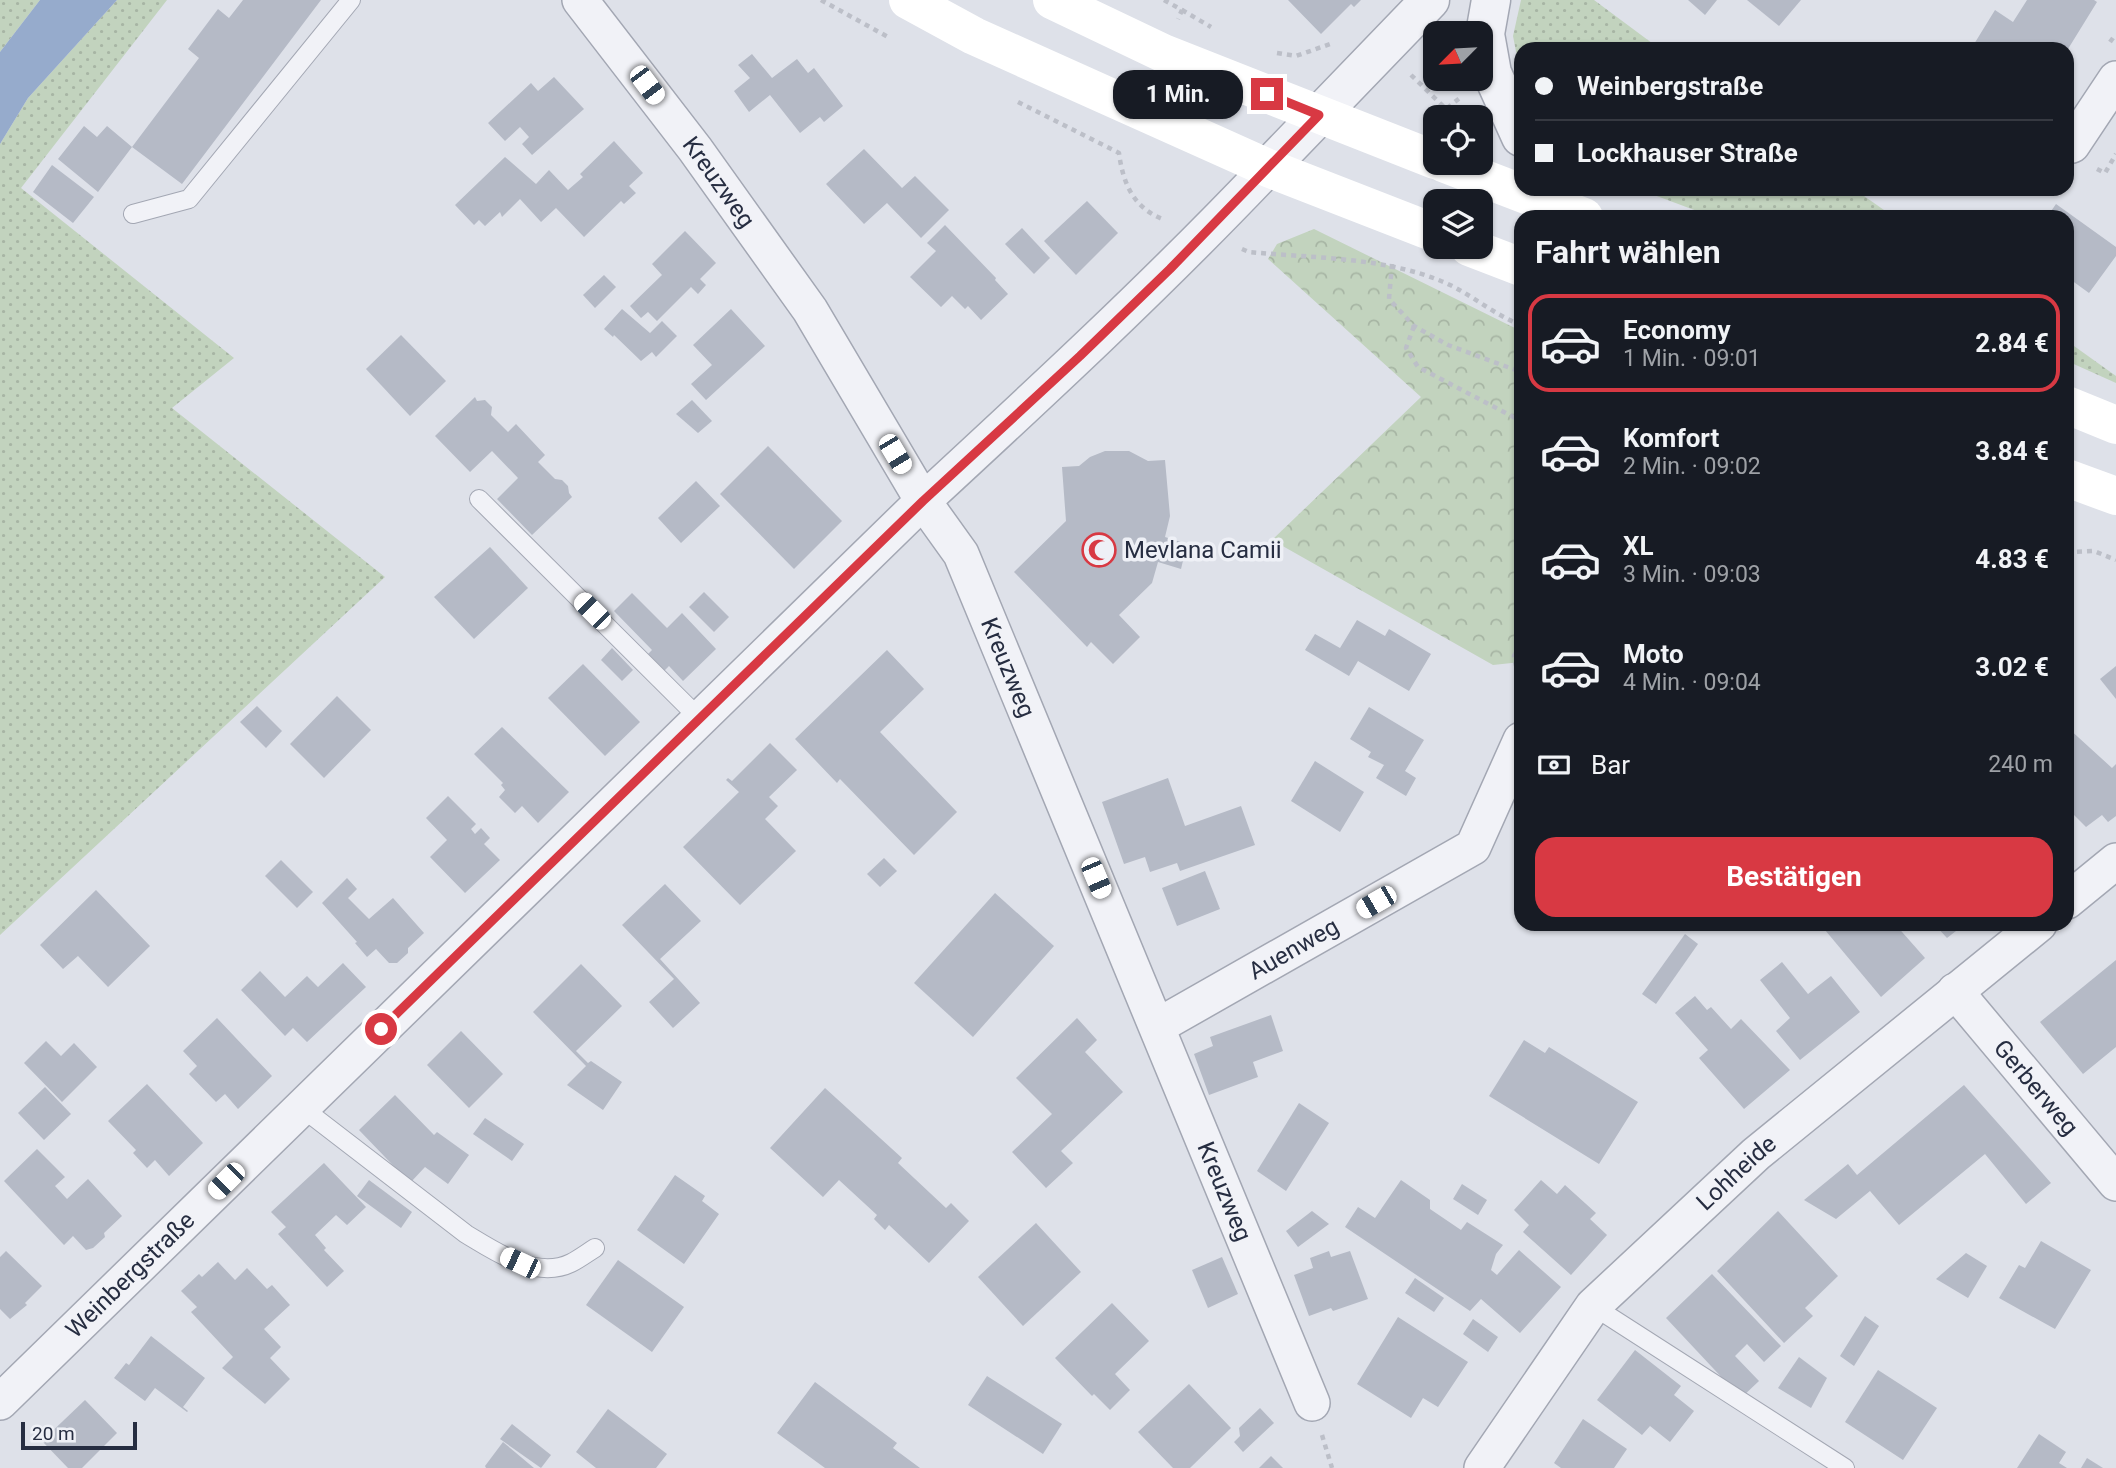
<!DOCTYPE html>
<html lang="de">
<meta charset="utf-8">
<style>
:root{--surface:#171b24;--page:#242831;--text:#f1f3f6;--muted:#9ea1a6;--line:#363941;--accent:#d83943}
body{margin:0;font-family:Roboto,sans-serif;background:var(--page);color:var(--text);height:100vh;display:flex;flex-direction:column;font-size:26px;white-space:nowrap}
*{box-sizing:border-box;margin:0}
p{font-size:23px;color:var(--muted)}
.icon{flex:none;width:38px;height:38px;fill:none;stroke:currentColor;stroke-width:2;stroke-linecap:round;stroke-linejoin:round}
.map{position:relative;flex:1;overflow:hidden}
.details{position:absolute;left:1514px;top:210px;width:560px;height:721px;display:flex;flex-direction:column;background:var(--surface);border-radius:21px;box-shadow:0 2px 5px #0004}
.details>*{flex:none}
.top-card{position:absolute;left:1514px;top:42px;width:560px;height:154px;border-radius:21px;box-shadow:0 2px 5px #0004;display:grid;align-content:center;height:154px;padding:0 21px;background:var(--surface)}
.needle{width:46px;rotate:246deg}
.fabs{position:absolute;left:1423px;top:21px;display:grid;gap:14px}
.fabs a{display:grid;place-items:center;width:70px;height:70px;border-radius:14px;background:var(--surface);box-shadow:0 2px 5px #0004;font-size:35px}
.scale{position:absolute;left:21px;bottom:18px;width:116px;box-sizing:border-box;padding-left:7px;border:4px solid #262d41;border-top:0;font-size:19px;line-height:24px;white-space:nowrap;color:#262d41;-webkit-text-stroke:5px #eef0f6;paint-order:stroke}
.end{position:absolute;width:32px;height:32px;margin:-16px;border:9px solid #d83943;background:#fff;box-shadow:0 0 0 4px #fff}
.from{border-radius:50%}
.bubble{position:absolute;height:49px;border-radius:21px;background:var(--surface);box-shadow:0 2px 5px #0004;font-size:23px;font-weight:700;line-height:49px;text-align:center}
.car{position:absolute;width:21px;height:42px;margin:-21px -10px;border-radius:9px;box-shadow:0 0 5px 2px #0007;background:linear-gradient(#fff 24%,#345 0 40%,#fff 0 76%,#345 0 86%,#fff 0)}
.top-card b{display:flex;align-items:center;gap:24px;height:66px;font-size:26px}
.top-card b+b{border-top:2px solid var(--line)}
.top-card i{width:18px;height:18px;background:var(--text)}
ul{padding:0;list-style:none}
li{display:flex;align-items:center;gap:21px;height:98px;margin:0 14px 10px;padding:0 7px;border:4px solid transparent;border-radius:21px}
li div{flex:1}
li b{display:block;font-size:26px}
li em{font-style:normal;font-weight:700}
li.selected{border-color:var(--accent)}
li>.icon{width:63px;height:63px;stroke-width:1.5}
h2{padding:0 21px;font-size:32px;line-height:84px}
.pay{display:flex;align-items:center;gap:18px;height:77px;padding:0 21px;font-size:26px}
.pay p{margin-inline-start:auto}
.primary-button{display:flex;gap:14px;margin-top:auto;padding:14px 21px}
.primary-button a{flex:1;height:80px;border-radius:21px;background:var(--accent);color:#fff;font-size:28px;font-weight:700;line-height:80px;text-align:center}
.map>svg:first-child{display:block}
.grass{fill:url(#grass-dots)}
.park{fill:url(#park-crowns)}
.water{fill:#96abcc}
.building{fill:#b5bac6}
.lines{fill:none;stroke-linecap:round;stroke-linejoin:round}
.service-casing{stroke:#a3a7b3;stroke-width:20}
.minor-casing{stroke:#a3a7b3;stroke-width:38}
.tertiary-casing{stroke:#a3a7b3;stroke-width:41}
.path{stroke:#bcbfc8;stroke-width:4.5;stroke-dasharray:5 5;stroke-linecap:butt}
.service{stroke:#f1f2f7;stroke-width:18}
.minor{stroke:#f1f2f7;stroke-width:35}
.tertiary{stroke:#f1f2f7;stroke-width:38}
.secondary{stroke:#fff;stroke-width:38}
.route{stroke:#d83943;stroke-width:9}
.labels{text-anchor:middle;stroke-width:7;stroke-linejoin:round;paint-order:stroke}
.street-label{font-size:24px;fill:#262d41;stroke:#eef0f6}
.poi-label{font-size:24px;fill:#262d41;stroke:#eef0f6;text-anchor:start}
</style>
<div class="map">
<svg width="2116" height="1468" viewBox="0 0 2116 1468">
<defs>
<pattern id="grass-dots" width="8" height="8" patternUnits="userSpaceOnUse" patternTransform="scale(1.75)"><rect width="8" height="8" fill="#c2d3be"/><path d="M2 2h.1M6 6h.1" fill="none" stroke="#a7b5a4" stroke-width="1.8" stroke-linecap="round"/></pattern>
<pattern id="park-crowns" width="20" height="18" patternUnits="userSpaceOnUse" patternTransform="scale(1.75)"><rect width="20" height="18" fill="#c2d3be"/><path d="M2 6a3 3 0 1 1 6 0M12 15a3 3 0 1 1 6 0" fill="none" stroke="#a7b5a4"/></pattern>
</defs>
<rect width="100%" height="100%" fill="#dee1e9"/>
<g class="grass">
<polygon points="0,0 40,0 0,52"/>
<polygon points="117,0 167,0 21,188 234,358 172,408 385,577 0,935 0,144 28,98"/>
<polygon points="1521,0 1594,0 1660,49 1521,49 1521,77 1513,36"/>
<polygon points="1638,189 1854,189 1894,217 1713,217"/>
<polygon points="2067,341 2116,376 2116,383 2067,361"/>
</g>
<polygon class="park" points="1314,229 1521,331 1521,662 1493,665 1272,540 1421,397 1268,259 1277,244"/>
<polygon class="water" points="40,0 117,0 28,98 0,144 0,52"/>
<g class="building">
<polygon points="243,0 321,0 182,184 132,147 199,58 188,49 218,9 229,18"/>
<polygon points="1288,0 1361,0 1354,7 1351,4 1321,34"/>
<polygon points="1688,0 1717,0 1705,15"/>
<polygon points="1747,0 1801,0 1779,26"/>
<polygon points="2027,0 2094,0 2097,2 2068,49 2029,49 2026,47 2024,49 1971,49 1995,10 2013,22"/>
<polygon points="752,54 772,78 797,59 808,73 814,68 843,106 824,122 820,117 800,133 770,95 749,112 734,91 750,78 738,65"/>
<polygon points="554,77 584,109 532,155 522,144 529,137 520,127 505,141 488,123 531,83 538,91"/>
<polygon points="84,126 97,137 107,126 132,147 98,192 58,159"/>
<polygon points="614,141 643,173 629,186 636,193 624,204 621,201 584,237 556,208 541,222 520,199 502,217 500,212 485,226 479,220 474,225 455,205 505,157 536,184 549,170 568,190 583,177 580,174"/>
<polygon points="864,149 902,188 915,176 949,210 921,238 887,203 864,224 826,184"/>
<polygon points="52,165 94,197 73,223 33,192"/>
<polygon points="1087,201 1118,233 1076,275 1044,241"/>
<polygon points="2056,204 2116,247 2116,256 2089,293 2067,277 2067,217 2047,217"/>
<polygon points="945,225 996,278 995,280 1008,294 981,320 968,306 965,309 952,296 941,307 910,277 936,251 927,243"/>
<polygon points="1022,228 1050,258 1034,274 1005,244"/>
<polygon points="685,231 716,263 700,279 706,285 698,294 691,287 657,321 648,312 641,318 630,306 662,275 652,264"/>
<polygon points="604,275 616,287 595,308 583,295"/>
<polygon points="622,309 650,333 662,321 677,336 656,357 652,352 641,361 614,335 613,337 604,329"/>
<polygon points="731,309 765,346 706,400 691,384 712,365 693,345"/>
<polygon points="401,335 446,381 410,416 366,369"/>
<polygon points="475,397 477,401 485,400 492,407 491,415 508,432 516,424 545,455 538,462 555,479 562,480 568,486 569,493 572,497 532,535 497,499 518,478 492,451 470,472 435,436"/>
<polygon points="692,400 712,421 698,433 676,414"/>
<polygon points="768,446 842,521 794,569 720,494"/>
<polygon points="1105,451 1129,451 1148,461 1165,460 1170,516 1165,537 1187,544 1181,569 1158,562 1152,583 1119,615 1140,637 1113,664 1091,642 1087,647 1014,572 1066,521 1062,467 1079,466 1090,457"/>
<polygon points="696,481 720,506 681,543 658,518"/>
<polygon points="490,547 528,588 474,639 434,597"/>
<polygon points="704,592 729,617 714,632 689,607"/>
<polygon points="632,593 667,628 682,613 716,649 683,681 669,666 663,672 646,656 652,650 614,611"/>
<polygon points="1357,620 1385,636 1389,629 1431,654 1409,691 1358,661 1349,676 1305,650 1315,634 1340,648"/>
<polygon points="612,648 633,670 622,681 601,660"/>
<polygon points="887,650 924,689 880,732 957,812 914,855 840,779 837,783 795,739"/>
<polygon points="583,664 640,722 605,756 548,698"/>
<polygon points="2116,666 2116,699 2100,679"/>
<polygon points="337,696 371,730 324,778 290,744"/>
<polygon points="257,706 282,731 266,748 240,722"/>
<polygon points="1369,707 1424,740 1405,771 1416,778 1406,796 1376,778 1384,765 1368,757 1371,752 1350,739"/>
<polygon points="502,727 569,792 538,823 522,806 515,813 499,797 505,790 501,785 503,783 474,754"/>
<polygon points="2067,727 2112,768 2116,764 2116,816 2108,822 2102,815 2086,827 2067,808"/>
<polygon points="770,743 797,770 769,797 778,806 765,819 796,851 740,905 683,847 739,792 726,780 728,778 732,781"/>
<polygon points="1315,761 1364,792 1340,832 1291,801"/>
<polygon points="1168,778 1185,826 1241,806 1255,845 1180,871 1177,863 1150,872 1145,857 1124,864 1102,802"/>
<polygon points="448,796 476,824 471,829 475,834 481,828 490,838 484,844 500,860 465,893 430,857 447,840 426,818"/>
<polygon points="884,858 897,871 880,887 867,874"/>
<polygon points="281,860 313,892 297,908 265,876"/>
<polygon points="1205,871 1220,909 1177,926 1162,888"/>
<polygon points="347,878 357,889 348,898 369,919 393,898 424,933 408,948 408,953 397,963 389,963 376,949 367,957 355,943 357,942 322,903"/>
<polygon points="665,884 701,921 660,959 700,1003 673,1028 649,1002 674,979 622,925"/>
<polygon points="96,890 150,946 108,987 78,956 63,969 40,945"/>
<polygon points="995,893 1054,946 973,1037 914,983"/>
<polygon points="1820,924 1895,924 1925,958 1881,997"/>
<polygon points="1934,924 1965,924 1947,938"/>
<polygon points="1685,934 1698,944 1656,1004 1642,994"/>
<polygon points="2116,960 2116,1047 2083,1074 2040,1022"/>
<polygon points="1782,962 1808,994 1831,976 1860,1012 1800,1060 1776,1031 1790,1018 1760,980"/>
<polygon points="343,963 366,987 307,1042 293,1028 285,1036 241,990 260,971 285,997 307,976 318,987"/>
<polygon points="581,964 622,1006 576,1051 588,1063 591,1061 622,1082 603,1110 567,1085 586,1066 533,1012"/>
<polygon points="1695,996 1707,1010 1711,1007 1731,1029 1741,1019 1790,1070 1744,1109 1699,1058 1708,1050 1675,1013"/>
<polygon points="1271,1015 1283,1051 1253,1062 1258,1077 1209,1095 1194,1054 1213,1046 1210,1037"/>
<polygon points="217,1018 272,1076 238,1109 225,1094 216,1102 189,1074 197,1066 183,1051"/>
<polygon points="1077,1018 1097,1040 1085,1052 1123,1092 1061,1151 1073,1163 1046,1188 1012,1152 1052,1114 1016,1078"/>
<polygon points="461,1031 503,1074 469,1108 427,1065"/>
<polygon points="1524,1040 1545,1053 1549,1047 1638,1102 1599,1164 1489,1096"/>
<polygon points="46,1041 61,1056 74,1043 97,1067 62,1102 24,1063"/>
<polygon points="147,1084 203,1143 169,1176 155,1160 147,1168 133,1153 136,1150 108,1121"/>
<polygon points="1964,1085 2051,1183 2026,1204 1985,1154 1899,1225 1870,1191 1836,1219 1804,1200 1848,1164 1857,1175"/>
<polygon points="45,1087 71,1114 44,1140 18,1113"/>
<polygon points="825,1088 902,1158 898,1163 946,1208 951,1203 969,1221 929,1263 889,1225 885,1230 874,1219 877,1215 839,1180 823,1197 770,1148"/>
<polygon points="395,1095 434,1135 437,1132 469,1155 448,1184 425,1167 410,1183 359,1130"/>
<polygon points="1299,1103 1329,1123 1286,1191 1257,1171"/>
<polygon points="485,1118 524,1144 512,1161 473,1134"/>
<polygon points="37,1149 65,1177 55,1186 67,1199 88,1179 122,1216 104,1233 105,1237 93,1248 86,1250 73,1236 64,1245 4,1181"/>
<polygon points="324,1163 366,1207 347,1225 336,1215 315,1235 326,1248 324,1250 344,1271 327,1287 278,1234 286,1227 271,1212"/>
<polygon points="675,1175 705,1196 702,1201 719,1214 684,1264 637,1230"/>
<polygon points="369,1180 412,1212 401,1228 357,1196"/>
<polygon points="1401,1180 1430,1200 1430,1209 1461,1230 1467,1222 1503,1245 1496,1254 1491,1270 1497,1275 1519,1250 1561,1287 1520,1333 1481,1299 1470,1311 1345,1227 1358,1207 1375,1218"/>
<polygon points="1541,1180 1557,1194 1565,1185 1596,1213 1590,1219 1607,1235 1571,1275 1523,1232 1529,1225 1514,1210"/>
<polygon points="1462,1184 1487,1200 1478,1215 1453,1199"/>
<polygon points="1312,1211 1329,1224 1298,1247 1286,1231"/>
<polygon points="1778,1211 1838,1276 1805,1308 1813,1316 1784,1343 1717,1271"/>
<polygon points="1036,1223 1081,1272 1023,1326 978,1277"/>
<polygon points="2041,1241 2091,1270 2055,1329 1999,1298 2019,1265 2025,1268"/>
<polygon points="6,1251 42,1286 25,1303 27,1305 10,1319 0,1309 0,1257"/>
<polygon points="1329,1251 1331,1257 1350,1251 1368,1299 1333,1311 1331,1308 1309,1316 1294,1275 1313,1268 1310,1258"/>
<polygon points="1966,1253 1987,1266 1968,1298 1936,1279"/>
<polygon points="1222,1257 1238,1294 1208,1308 1192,1270"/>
<polygon points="618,1260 684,1307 652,1352 586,1305"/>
<polygon points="218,1262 235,1280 247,1268 267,1289 272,1285 290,1305 264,1329 281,1347 270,1358 290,1379 265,1404 222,1368 233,1357 191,1312 197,1307 181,1291 199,1274 202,1277"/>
<polygon points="1712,1274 1781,1346 1764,1362 1747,1344 1735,1356 1759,1381 1741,1398 1666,1318"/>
<polygon points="1415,1278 1444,1298 1434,1312 1405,1293"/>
<polygon points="1112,1303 1149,1341 1115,1374 1130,1390 1110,1410 1094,1394 1092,1396 1055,1358"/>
<polygon points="1865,1316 1879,1326 1854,1366 1840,1356"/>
<polygon points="1398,1317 1468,1362 1438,1407 1423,1398 1411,1418 1357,1384"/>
<polygon points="1473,1319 1498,1337 1488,1352 1463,1334"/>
<polygon points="151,1336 205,1378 183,1407 188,1411 187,1412 155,1388 145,1401 114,1378 126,1363 129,1365"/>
<polygon points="1635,1350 1681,1386 1674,1395 1694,1411 1670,1442 1650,1426 1642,1435 1597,1400"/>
<polygon points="1799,1357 1827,1378 1811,1408 1778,1388"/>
<polygon points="1878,1370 1937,1408 1903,1460 1845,1422"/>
<polygon points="987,1376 1062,1424 1043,1454 968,1405"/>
<polygon points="815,1382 897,1443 893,1448 920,1468 825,1468 777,1433"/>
<polygon points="1189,1384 1231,1428 1190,1468 1173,1468 1138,1432"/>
<polygon points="85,1400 117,1433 82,1468 68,1468 42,1441"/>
<polygon points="1260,1408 1274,1423 1243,1452 1234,1442 1240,1436 1239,1428"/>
<polygon points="608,1409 667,1454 656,1468 596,1468 576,1452"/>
<polygon points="1583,1419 1627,1449 1614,1468 1561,1468 1554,1463"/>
<polygon points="512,1424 551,1455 541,1468 500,1439"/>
<polygon points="2039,1434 2066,1452 2059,1463 2067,1468 2017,1468"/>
<polygon points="503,1442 534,1468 486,1468 485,1466"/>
<polygon points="1271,1456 1283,1468 1259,1468"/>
<polygon points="2087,1458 2103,1468 2081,1468"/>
</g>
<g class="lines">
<defs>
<g id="service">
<polyline points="133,214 189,199 351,0"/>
<polyline points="479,499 700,719"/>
<path d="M301,1107L466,1234C496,1252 536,1280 571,1263C579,1259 587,1253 595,1248"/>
<polyline points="1593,1306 1845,1468"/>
</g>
<g id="minor">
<path id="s1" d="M580,0L695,149L810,310L923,501L961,554L1312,1403"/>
<polyline points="2072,145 2116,79"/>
<polyline points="2067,901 2116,861"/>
<path id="s2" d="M1955,991L2116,1183"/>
<path id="s3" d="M1158,1026L1473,847L1521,740"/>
<path id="s4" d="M0,1402L923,501C1040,393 1158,284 1268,168"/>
<path id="s5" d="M1482,1468L1593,1306L1756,1154L2039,924"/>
</g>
<g id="tertiary">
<polyline points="1491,0 1485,34 1492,73 1521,137"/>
<polyline points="1268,168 1430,0"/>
</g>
</defs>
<use href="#service" class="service-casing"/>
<use href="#minor" class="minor-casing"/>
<use href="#tertiary" class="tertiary-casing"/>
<g class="path">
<polyline points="821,0 888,37"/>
<polyline points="1164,0 1182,10 1178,19"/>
<polyline points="1182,10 1211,27"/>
<polyline points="2110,42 2116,34"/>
<polyline points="1277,53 1296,56 1333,43"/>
<polyline points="1411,75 1446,109"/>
<path d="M1018,102L1119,153C1123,184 1134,209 1165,220"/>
<polyline points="1443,117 1446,109 1461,97"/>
<polyline points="2097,169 2105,173 2116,154"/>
<path d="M1242,249L1249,252C1311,258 1383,257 1441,281C1469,292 1492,314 1521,325"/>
<polyline points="1392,264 1389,299 1414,326 1448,345 1521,372"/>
<polyline points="1414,326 1406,348 1418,367 1521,421"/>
<polyline points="2067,552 2094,551 2116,560"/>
<polyline points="1521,644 1514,656 1521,689"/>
<polyline points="1322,1435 1332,1468"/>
</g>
<use href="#service" class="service"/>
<use href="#minor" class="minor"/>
<use href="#tertiary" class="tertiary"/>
<g class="secondary">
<polyline points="908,0 974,36 1268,168 1435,233"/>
<polyline points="1052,0 1163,53 1435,160"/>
<polyline points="1443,163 1584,217"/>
<polyline points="1469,247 1521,267"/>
<polyline points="2067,405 2116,425"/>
<polyline points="2067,478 2116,496"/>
</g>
</g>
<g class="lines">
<polyline class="route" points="381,1029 923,501 1080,356 1170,269 1319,115 1267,94"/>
</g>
<defs>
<symbol id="mosque-ring" viewBox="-11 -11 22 22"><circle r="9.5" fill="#eef0f6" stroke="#d83943" stroke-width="1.5"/><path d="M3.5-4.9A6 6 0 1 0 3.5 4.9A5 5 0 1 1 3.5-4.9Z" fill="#d83943"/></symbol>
</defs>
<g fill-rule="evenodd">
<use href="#mosque-ring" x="1080" y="531" width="38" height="38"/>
</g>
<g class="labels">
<g class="street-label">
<text dy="8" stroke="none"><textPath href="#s1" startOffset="229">Kreuzweg</textPath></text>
<text dy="8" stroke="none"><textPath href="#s1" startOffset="796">Kreuzweg</textPath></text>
<text dy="8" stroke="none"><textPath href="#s3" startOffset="156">Auenweg</textPath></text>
<text dy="8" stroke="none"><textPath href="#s2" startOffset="126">Gerberweg</textPath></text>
<text dy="8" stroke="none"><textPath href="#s5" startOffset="392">Lohheide</textPath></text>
<text dy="8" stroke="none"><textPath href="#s1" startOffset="1363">Kreuzweg</textPath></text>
<text dy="8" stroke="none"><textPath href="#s4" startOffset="182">Weinbergstraße</textPath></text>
</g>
<g class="poi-label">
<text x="1124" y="558">Mevlana Camii</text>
</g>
</g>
</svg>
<div class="fabs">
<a><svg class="needle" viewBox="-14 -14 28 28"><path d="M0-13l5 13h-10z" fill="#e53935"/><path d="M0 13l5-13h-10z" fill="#9ea1a6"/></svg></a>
<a><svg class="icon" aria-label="locate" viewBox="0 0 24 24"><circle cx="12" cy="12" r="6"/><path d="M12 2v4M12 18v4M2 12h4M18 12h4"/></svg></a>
<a><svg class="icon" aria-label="layers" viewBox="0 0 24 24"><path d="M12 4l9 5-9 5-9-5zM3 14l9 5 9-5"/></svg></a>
</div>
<div class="scale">20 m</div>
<i class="end from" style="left:381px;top:1029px"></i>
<i class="end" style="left:1267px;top:94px"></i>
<div class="bubble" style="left:1113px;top:70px;width:130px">1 Min.</div>
<i class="car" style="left:647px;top:85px;rotate:143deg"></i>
<i class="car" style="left:895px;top:454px;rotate:149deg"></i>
<i class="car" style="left:592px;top:611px;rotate:315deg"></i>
<i class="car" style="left:1096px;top:878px;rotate:157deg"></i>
<i class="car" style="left:1376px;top:902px;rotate:240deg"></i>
<i class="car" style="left:226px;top:1181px;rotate:225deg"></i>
<i class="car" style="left:520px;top:1263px;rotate:295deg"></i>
<div class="top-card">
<b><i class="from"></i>Weinbergstraße</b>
<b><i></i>Lockhauser Straße</b>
</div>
<section class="details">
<h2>Fahrt wählen</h2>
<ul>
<li class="selected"><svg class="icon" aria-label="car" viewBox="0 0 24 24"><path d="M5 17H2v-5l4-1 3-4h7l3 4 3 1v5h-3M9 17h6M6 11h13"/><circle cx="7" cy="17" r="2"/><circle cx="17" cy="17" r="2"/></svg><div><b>Economy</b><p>1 Min. · 09:01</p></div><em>2.84 €</em></li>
<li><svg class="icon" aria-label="car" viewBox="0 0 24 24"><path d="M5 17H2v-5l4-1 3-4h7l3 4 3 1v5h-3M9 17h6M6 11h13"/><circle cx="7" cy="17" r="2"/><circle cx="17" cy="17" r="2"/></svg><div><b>Komfort</b><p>2 Min. · 09:02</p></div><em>3.84 €</em></li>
<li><svg class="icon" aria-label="car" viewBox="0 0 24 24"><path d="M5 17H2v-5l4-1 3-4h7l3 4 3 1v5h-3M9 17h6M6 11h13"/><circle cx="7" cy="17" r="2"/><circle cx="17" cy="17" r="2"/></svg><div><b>XL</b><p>3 Min. · 09:03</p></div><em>4.83 €</em></li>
<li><svg class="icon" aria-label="car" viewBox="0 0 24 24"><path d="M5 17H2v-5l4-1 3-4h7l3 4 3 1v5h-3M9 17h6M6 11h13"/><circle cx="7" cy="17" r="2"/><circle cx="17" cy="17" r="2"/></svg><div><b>Moto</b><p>4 Min. · 09:04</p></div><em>3.02 €</em></li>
</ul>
<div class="pay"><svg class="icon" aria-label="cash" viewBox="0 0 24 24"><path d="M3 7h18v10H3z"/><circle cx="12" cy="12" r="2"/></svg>Bar<p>240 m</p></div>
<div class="primary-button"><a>Bestätigen</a></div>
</section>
</div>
